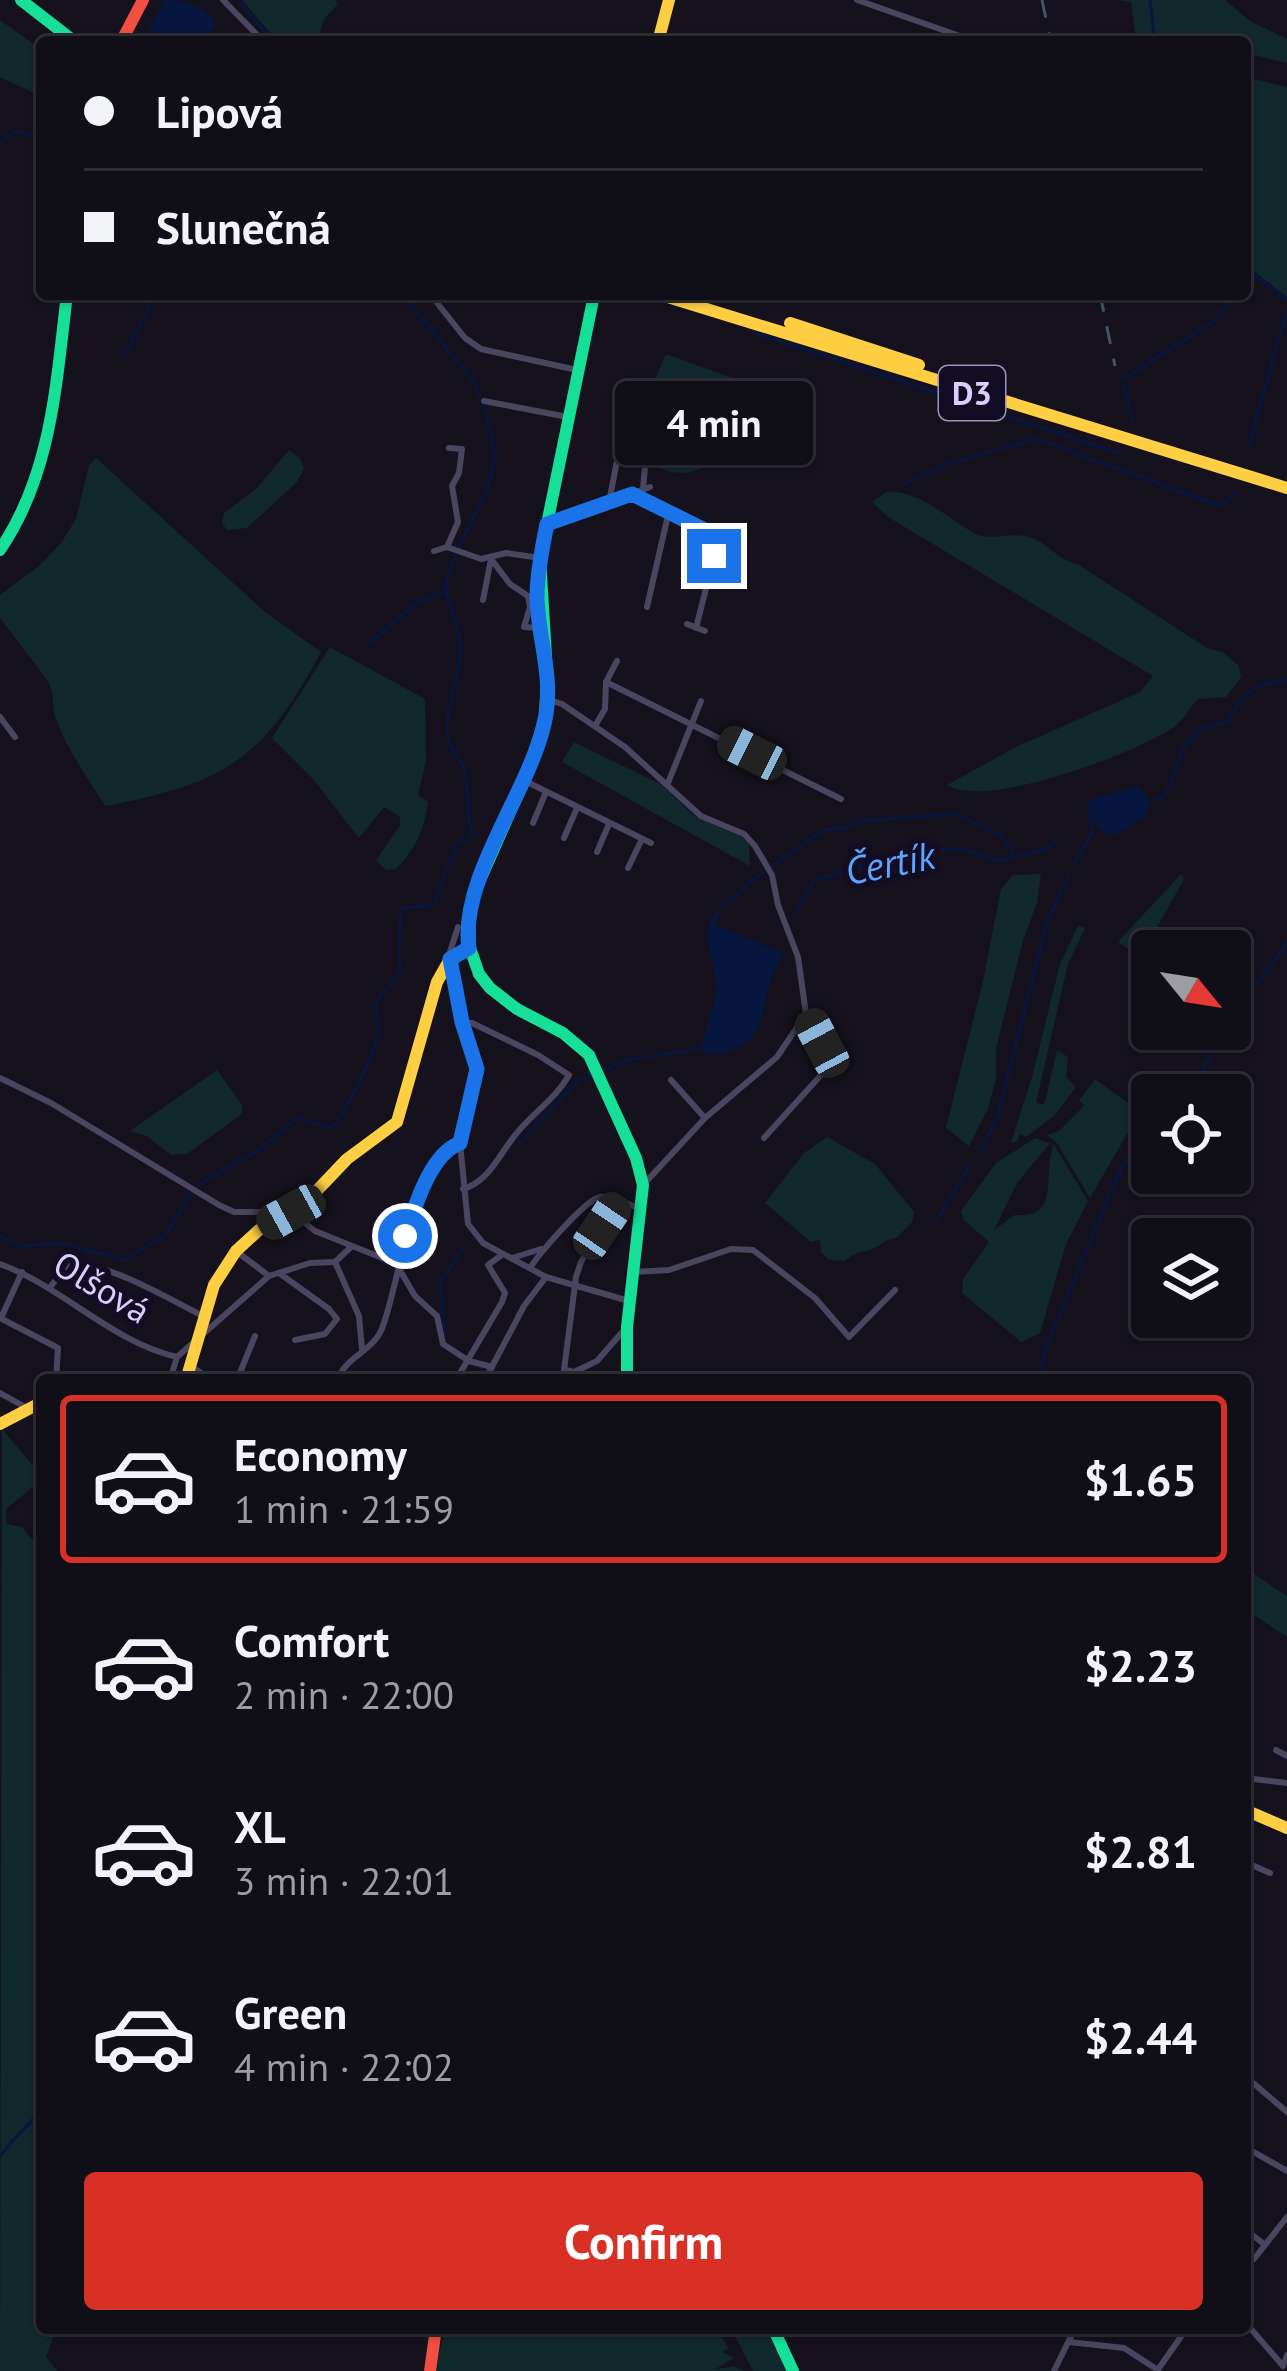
<!DOCTYPE html>
<meta charset="utf-8">
<style>
:root{--surface:#100e16;--page:#19171f;--text:#f1f3f6;--muted:#9c9ca1;--line:#302e35;--accent:#d93025}
body{margin:0;font-family:"PT Sans",sans-serif;background:var(--page);color:var(--text);height:100vh;display:flex;flex-direction:column;font-size:45px;white-space:nowrap}
*{box-sizing:border-box;margin:0}
p{font-size:39px;color:var(--muted)}
.icon{flex:none;width:66px;height:66px;fill:none;stroke:currentColor;stroke-width:2;stroke-linecap:round;stroke-linejoin:round}
.map{position:relative;flex:1;overflow:hidden}
.sheet{position:absolute;left:36px;top:1374px;width:1215px;height:960px;display:flex;flex-direction:column;background:var(--surface);border-radius:12px;box-shadow:0 3px 9px #0004,0 0 0 3px var(--line)}
.sheet>*{flex:none}
.top-card{position:absolute;left:36px;top:36px;width:1215px;height:264px;border-radius:12px;box-shadow:0 3px 9px #0004,0 0 0 3px var(--line);display:grid;align-content:center;height:264px;padding:0 48px;background:var(--surface)}
.needle{width:78px;rotate:120deg}
.tools{position:absolute;left:1131px;top:930px;display:grid;gap:24px}
.tools a{display:grid;place-items:center;width:120px;height:120px;border-radius:12px;background:var(--surface);box-shadow:0 3px 9px #0004,0 0 0 3px var(--line);font-size:60px}
.end{position:absolute;width:54px;height:54px;margin:-27px;border:15px solid #1a73e8;background:#fff;box-shadow:0 0 0 6px #fff}
.from{border-radius:50%}
.bubble{position:absolute;height:84px;border-radius:12px;background:var(--surface);box-shadow:0 3px 9px #0004,0 0 0 3px var(--line);font-size:39px;font-weight:600;line-height:84px;text-align:center}
.car{position:absolute;width:36px;height:72px;margin:-36px -18px;border-radius:15px;box-shadow:0 0 9px 3px #0007;background:linear-gradient(#222 24%,#8ab4d8 0 40%,#222 0 76%,#8ab4d8 0 86%,#222 0)}
.top-card b{display:flex;align-items:center;gap:42px;height:114px;font-size:45px}
.top-card b+b{border-top:3px solid var(--line)}
.top-card i{width:30px;height:30px;background:var(--text)}
ul{padding:21px 0 0;list-style:none}
li{display:flex;align-items:center;gap:36px;height:168px;margin:0 24px 18px;padding:0 24px;border:6px solid transparent;border-radius:12px}
li div{flex:1}
li b{display:block;font-size:45px}
li em{font-style:normal;font-weight:600}
li.current{border-color:var(--accent)}
li>.icon{width:108px;height:108px;stroke-width:1.5}
.primary-button{display:flex;gap:24px;margin-top:auto;padding:24px 48px}
.primary-button a{flex:1;height:138px;border-radius:12px;background:var(--accent);color:#fff;font-size:48px;font-weight:600;line-height:138px;text-align:center}
.map>svg:first-child{display:block}
.green{fill:#11282c;fill-rule:evenodd}
.water{fill:#08173f}
.lines{fill:none;stroke-linecap:round;stroke-linejoin:round}
.stream{stroke:#08173f;stroke-width:3}
.street{stroke:#4a465f;stroke-width:6}
.fast{stroke:#16e098;stroke-width:12}
.slow{stroke:#ffcf43;stroke-width:12}
.jam{stroke:#f24e42;stroke-width:12}
.rail{stroke:#435469;stroke-width:3;stroke-dasharray:18 15;stroke-linecap:butt}
.route{stroke:#1a73e8;stroke-width:15}
.labels{text-anchor:middle;stroke-width:12;stroke-linejoin:round;paint-order:stroke}
.shield{fill:#130d23;stroke:#9e95bd;stroke-width:3}
.shield-label{font-size:33px;font-weight:bold;fill:#d9cfff}
.street-label{font-size:36px;fill:#d9cfff;stroke:#130d23}
.water-label{font-size:39px;font-style:italic;fill:#5da5ff;stroke:#130d23}
</style>
<div class="map">
<svg width="1287" height="2371" viewBox="0 0 1287 2371">
<rect width="100%" height="100%" fill="#15121e"/>
<g class="green">
<polygon points="242,0 336,0 337,5 324,19 317,42 278,42"/>
<polygon points="1117,0 1225,0 1250,21 1287,39 1287,63 1245,53 1245,42 1136,42 1131,2"/>
<polygon points="0,20 42,50 40,96 0,77"/>
<polygon points="1245,77 1287,87 1287,297 1245,264"/>
<path d="M666,354L743,382L754,392C732,428 716,489 662,469C650,464 637,461 628,453L635,425Z"/>
<polygon points="759,389 794,408 799,417 767,447 746,455 731,443"/>
<polygon points="289,450 300,458 304,469 296,483 247,528 227,530 222,523 224,513 257,488"/>
<path d="M96,458L264,611L321,652C263,760 224,784 105,806C88,778 67,750 56,719C51,705 55,694 48,681L0,618V595L39,566L61,543L76,519L89,465Z"/>
<path d="M886,492C917,489 947,517 972,532C991,543 1010,531 1029,537C1053,545 1053,558 1079,565L1207,648L1222,652L1239,666L1241,677L1226,697L1198,699C1189,708 1185,719 1174,727C1137,753 985,810 947,785L1014,748L1140,692L1153,676L888,517L872,502Z"/>
<path d="M330,647L425,699L426,761L418,795L428,802C425,829 415,849 396,869L386,870L376,860L400,826V817L384,807L359,838L313,779L272,738Z"/>
<polygon points="574,742 662,785 694,816 740,836 749,844 750,866 562,762"/>
<polygon points="1041,874 1037,903 1023,940 996,1049 996,1079 988,1108 969,1146 946,1128 983,981 1001,889 1013,875"/>
<polygon points="1181,874 1184,879 1132,973 1131,951 1118,942"/>
<polygon points="1078,926 1085,928 1068,964 1036,1102 1042,1105 1045,1102 1057,1050 1068,1057 1066,1077 1076,1087 1055,1115 1026,1137 1020,1134 1017,1142 1011,1142 1032,1077 1060,964"/>
<polygon points="217,1070 242,1105 242,1114 187,1154 171,1155 147,1136 130,1131"/>
<polygon points="1095,1079 1139,1111 1152,1105 1152,1131 1131,1127 1090,1198 1057,1143 1047,1135 1059,1131 1085,1105 1079,1101"/>
<path d="M827,1137L875,1164L914,1212L912,1222L896,1238C885,1239 883,1244 874,1248C861,1254 860,1249 844,1261L829,1260L821,1252L820,1240L811,1242L765,1203L804,1153Z"/>
<path d="M1035,1138L1054,1145L1088,1201L1066,1244L1040,1333L1021,1342L962,1293L963,1279L989,1242L964,1220L961,1211L996,1163ZM1050,1143L1053,1147C1042,1178 1061,1218 1015,1215L994,1230L1017,1183Z"/>
<polygon points="2,1429 40,1474 39,1482 6,1509 7,1524 22,1527 42,1552 42,2328 57,2328 46,2357 57,2371 0,2371"/>
<polygon points="1245,1568 1287,1596 1287,1637 1245,1609"/>
<polygon points="445,2328 717,2328 728,2348 722,2352 734,2358 714,2370 734,2366 744,2371 435,2371"/>
<polygon points="731,2328 765,2328 787,2371 753,2371"/>
</g>
<g class="water">
<path d="M164,0C183,0 206,5 215,24L207,42H169L149,31Z"/>
<polygon points="1139,786 1150,802 1147,816 1115,835 1100,830 1087,806 1093,798"/>
<path d="M718,910L721,911L715,925L783,953C780,962 774,970 771,980C759,1019 764,1050 710,1055L702,1050C702,1030 717,1009 716,984C715,958 697,931 718,910Z"/>
</g>
<g class="lines">
<g class="stream">
<polyline points="238,0 273,42"/>
<polyline points="1150,0 1155,42"/>
<polyline points="203,1 204,0"/>
<polyline points="0,142 16,131 42,138"/>
<polyline points="1245,267 1287,300"/>
<polyline points="402,294 475,383 480,397"/>
<polyline points="157,299 162,294"/>
<polyline points="755,333 1121,454"/>
<polyline points="125,355 151,304"/>
<polyline points="1123,379 1214,321 1238,294"/>
<polyline points="1124,385 1132,419"/>
<polyline points="1249,444 1287,311"/>
<polyline points="905,484 949,463 1037,439 1215,504 1224,505 1235,493"/>
<polyline points="369,644 415,604 446,591"/>
<path d="M1151,801L1164,797L1185,746L1202,728L1228,722C1239,696 1259,680 1287,681"/>
<polyline points="921,850 963,849 998,861 1045,849 1056,842"/>
<polyline points="1074,865 1092,833 1089,813"/>
<polyline points="720,909 755,878 823,830 844,828 860,821 956,814 1001,835 1014,853"/>
<polyline points="794,915 814,881 889,858"/>
<path d="M1230,1017C1246,988 1273,971 1287,941"/>
<polyline points="1191,1095 1223,1029"/>
<polyline points="518,1145 579,1080 629,1060 704,1048"/>
<polyline points="979,1152 998,1115 1047,922 1068,877"/>
<path d="M196,1186L259,1150L297,1118L332,1128C345,1113 376,1052 378,1032C379,1023 375,1011 377,1003C380,992 395,982 400,971C399,954 398,923 403,908L434,905L457,843L468,840L472,832C465,813 470,791 464,770C460,755 446,748 447,729C447,697 466,666 458,632C454,613 443,599 447,579C457,540 491,497 494,459C495,442 488,422 484,405"/>
<polyline points="937,1220 970,1165"/>
<polyline points="0,1236 22,1246 60,1243 125,1260 166,1234 191,1194"/>
<polyline points="445,1339 440,1283 463,1249"/>
<polyline points="1040,1380 1044,1352 1116,1179 1126,1161 1152,1137"/>
<path d="M0,2157C12,2137 31,2127 42,2106"/>
</g>
<g class="street">
<polyline points="223,0 264,42"/>
<polyline points="857,0 977,42"/>
<polyline points="430,294 465,338 481,349 577,370"/>
<polyline points="484,401 568,417"/>
<polyline points="643,490 645,466"/>
<polyline points="631,494 719,537 696,628"/>
<polyline points="609,502 618,456"/>
<polyline points="547,524 650,487"/>
<polyline points="447,547 458,522 452,486 459,473 462,449 449,448"/>
<polyline points="434,551 447,547 481,559 506,553 540,558"/>
<polyline points="491,559 510,584 528,596 530,607 524,627 540,628"/>
<polyline points="483,600 491,559"/>
<polyline points="647,607 668,515"/>
<polyline points="687,624 705,631"/>
<polyline points="606,682 841,799"/>
<polyline points="550,700 562,704 625,747 701,816 744,834 755,846 772,875 778,905 798,957 806,1014 831,1064 764,1138"/>
<polyline points="0,717 15,737"/>
<polyline points="595,726 605,709 606,682 617,661"/>
<polyline points="525,781 651,843"/>
<polyline points="668,783 701,701"/>
<polyline points="533,823 546,792"/>
<polyline points="564,838 577,808"/>
<polyline points="597,852 609,824"/>
<polyline points="628,868 642,839"/>
<polyline points="458,927 449,955 462,1022 477,1069 460,1143 468,1224 483,1243 546,1277 629,1301"/>
<path d="M463,1022L472,1023L538,1055L569,1075C557,1097 532,1114 516,1134C500,1153 489,1182 463,1189"/>
<polyline points="0,1078 51,1103 219,1205 234,1212 291,1212 315,1231 397,1264"/>
<polyline points="671,1080 705,1118"/>
<polyline points="644,1184 705,1118 777,1057 806,1014"/>
<polyline points="236,1251 269,1276"/>
<polyline points="512,1258 541,1249"/>
<polyline points="335,1262 359,1316 362,1349"/>
<path d="M0,1264C63,1287 110,1341 177,1357"/>
<polyline points="398,1267 415,1296 437,1316 443,1344 469,1361 492,1367"/>
<path d="M530,1268C539,1254 584,1201 600,1197C612,1195 627,1204 638,1208"/>
<polyline points="633,1272 669,1270 731,1249 753,1250 815,1298 849,1337 895,1290"/>
<polyline points="279,1273 329,1309 337,1319 325,1334 295,1340"/>
<path d="M51,1286L71,1261C119,1269 160,1294 203,1316"/>
<polyline points="0,1318 58,1348 56,1380"/>
<polyline points="1,1318 22,1272"/>
<polyline points="192,1367 212,1380"/>
<polyline points="566,1370 574,1372 597,1361 624,1330"/>
<polyline points="563,1378 576,1277 581,1262 619,1200"/>
<polyline points="170,1380 177,1357 269,1276 310,1263 335,1262 351,1247"/>
<polyline points="237,1380 255,1336"/>
<path d="M338,1380C345,1357 371,1352 381,1331C400,1287 410,1162 460,1143"/>
<polyline points="456,1380 502,1302 505,1293 488,1265 503,1254"/>
<polyline points="485,1380 524,1306 546,1277"/>
<polyline points="0,1393 27,1408"/>
<polyline points="1276,1750 1287,1756"/>
<polyline points="1245,1778 1287,1783"/>
<polyline points="1245,1862 1270,1873"/>
<polyline points="1245,2076 1287,2112"/>
<polyline points="1245,2147 1287,2171"/>
<polyline points="1245,2229 1265,2245"/>
<polyline points="1245,2263 1254,2259 1287,2217"/>
<polyline points="1245,2322 1283,2366 1287,2355"/>
<polyline points="1069,2342 1124,2348 1158,2370"/>
<polyline points="1054,2371 1075,2328"/>
<polyline points="1157,2371 1187,2328"/>
</g>
<g class="fast">
<polyline points="21,0 75,42"/>
<polyline points="593,300 540,558 547,673 545,718 530,767 476,889 469,919 470,948 479,974 490,988 517,1009 563,1033 589,1055 636,1158 643,1185 627,1327 627,1380"/>
<path d="M0,550C52,473 56,384 67,294"/>
<polyline points="773,2328 793,2371"/>
</g>
<g class="slow">
<polyline points="658,42 669,0"/>
<polyline points="658,294 1287,488"/>
<polyline points="790,323 919,365"/>
<polyline points="186,1380 214,1285 236,1251 259,1230 307,1201 347,1159 397,1122 437,982 450,959 469,948"/>
<polyline points="0,1424 42,1402"/>
<polyline points="1245,1810 1287,1828"/>
</g>
<g class="jam">
<polyline points="121,42 143,0"/>
<polyline points="430,2371 436,2328"/>
</g>
<g class="rail">
<polyline points="1042,0 1051,42"/>
<polyline points="1100,294 1115,366"/>
</g>
</g>
<g class="lines">
<path class="route" d="M405,1236C415,1207 430,1154 460,1143L477,1069L462,1022L450,959L469,948C459,879 528,794 544,724C555,679 538,641 537,597C537,573 542,548 547,524L632,494L719,537L714,556"/>
</g>
<g class="labels">
<rect class="shield" x="939" y="366" width="66" height="54" rx="9"/>
<g class="shield-label">
<text x="972" y="405">D3</text>
</g>
<g class="street-label">
<text transform="translate(102 1287) rotate(31)" y="13">Olšová</text>
</g>
<g class="water-label">
<text transform="translate(890 863) rotate(-11)" y="14">Čertík</text>
</g>
</g>
</svg>
<div class="tools">
<a><svg class="needle" viewBox="-14 -14 28 28"><path d="M0-13l5 13h-10z" fill="#e53935"/><path d="M0 13l5-13h-10z" fill="#9c9ca1"/></svg></a>
<a><svg class="icon" aria-label="locate" viewBox="0 0 24 24"><circle cx="12" cy="12" r="6"/><path d="M12 2v4M12 18v4M2 12h4M18 12h4"/></svg></a>
<a><svg class="icon" aria-label="layers" viewBox="0 0 24 24"><path d="M12 4l9 5-9 5-9-5zM3 14l9 5 9-5"/></svg></a>
</div>
<i class="end from" style="left:405px;top:1236px"></i>
<i class="end" style="left:714px;top:556px"></i>
<div class="bubble" style="left:615px;top:381px;width:198px">4 min</div>
<i class="car" style="left:752px;top:753px;rotate:297deg"></i>
<i class="car" style="left:822px;top:1043px;rotate:332deg"></i>
<i class="car" style="left:291px;top:1212px;rotate:241deg"></i>
<i class="car" style="left:602px;top:1226px;rotate:34deg"></i>
<div class="top-card">
<b><i class="from"></i>Lipová</b>
<b><i></i>Slunečná</b>
</div>
<section class="sheet">
<ul>
<li class="current"><svg class="icon" aria-label="car" viewBox="0 0 24 24"><path d="M5 17H2v-5l4-1 3-4h7l3 4 3 1v5h-3M9 17h6M6 11h13"/><circle cx="7" cy="17" r="2"/><circle cx="17" cy="17" r="2"/></svg><div><b>Economy</b><p>1 min · 21:59</p></div><em>$1.65</em></li>
<li><svg class="icon" aria-label="car" viewBox="0 0 24 24"><path d="M5 17H2v-5l4-1 3-4h7l3 4 3 1v5h-3M9 17h6M6 11h13"/><circle cx="7" cy="17" r="2"/><circle cx="17" cy="17" r="2"/></svg><div><b>Comfort</b><p>2 min · 22:00</p></div><em>$2.23</em></li>
<li><svg class="icon" aria-label="car" viewBox="0 0 24 24"><path d="M5 17H2v-5l4-1 3-4h7l3 4 3 1v5h-3M9 17h6M6 11h13"/><circle cx="7" cy="17" r="2"/><circle cx="17" cy="17" r="2"/></svg><div><b>XL</b><p>3 min · 22:01</p></div><em>$2.81</em></li>
<li><svg class="icon" aria-label="car" viewBox="0 0 24 24"><path d="M5 17H2v-5l4-1 3-4h7l3 4 3 1v5h-3M9 17h6M6 11h13"/><circle cx="7" cy="17" r="2"/><circle cx="17" cy="17" r="2"/></svg><div><b>Green</b><p>4 min · 22:02</p></div><em>$2.44</em></li>
</ul>
<div class="primary-button"><a>Confirm</a></div>
</section>
</div>
